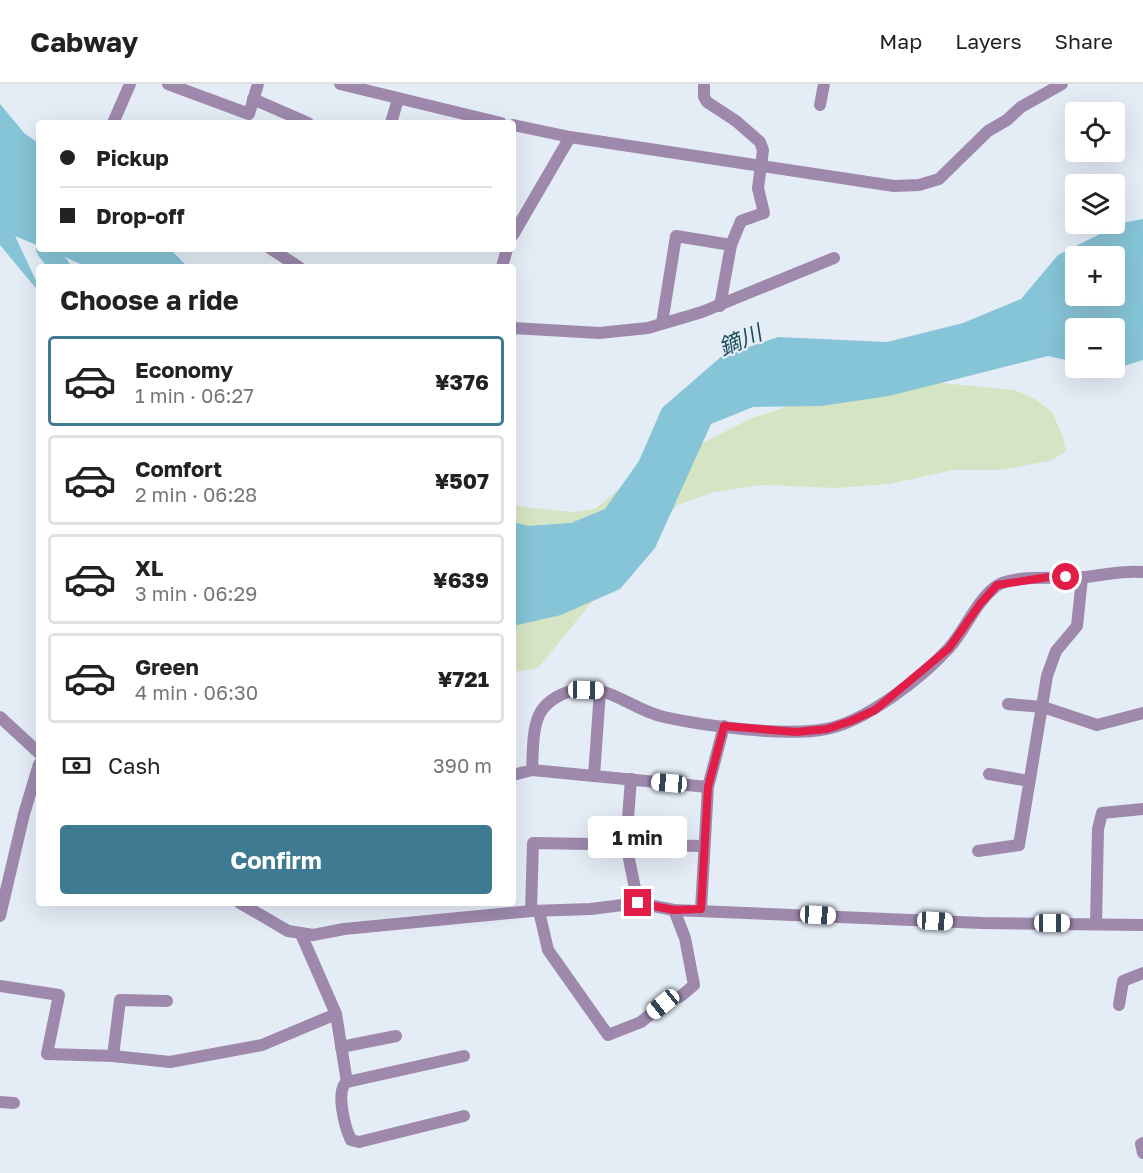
<!DOCTYPE html>
<meta charset="utf-8">
<style>
:root{--surface:#fff;--page:#f2f2f2;--text:#222;--muted:#767676;--line:#e0e0e0;--accent:#3e7a92}
body{margin:0;font-family:"Golos Text","Noto Sans JP",sans-serif;background:var(--page);color:var(--text);height:100vh;display:flex;flex-direction:column;font-size:22px;white-space:nowrap}
*{box-sizing:border-box;margin:0}
p{font-size:20px;color:var(--muted)}
.icon{flex:none;width:33px;height:33px;fill:none;stroke:currentColor;stroke-width:2;stroke-linecap:round;stroke-linejoin:round}
.map{position:relative;flex:1;overflow:hidden}
.details{position:absolute;left:36px;top:180px;width:480px;height:642px;display:flex;flex-direction:column;background:var(--surface);border-radius:6px;box-shadow:0 6px 24px #0002}
.details>*{flex:none}
.top-card{position:absolute;left:36px;top:36px;width:480px;height:132px;border-radius:6px;box-shadow:0 6px 24px #0002;display:grid;align-content:center;height:132px;padding:0 24px;background:var(--surface)}
.fabs{position:absolute;left:1065px;top:18px;display:grid;gap:12px}
.fabs a{display:grid;place-items:center;width:60px;height:60px;border-radius:6px;background:var(--surface);box-shadow:0 6px 24px #0002;font-size:30px}
.end{position:absolute;width:27px;height:27px;margin:-14px;border:8px solid #e11d48;background:#fff;box-shadow:0 0 0 3px #fff}
.from{border-radius:50%}
.bubble{position:absolute;height:42px;border-radius:6px;background:var(--surface);box-shadow:0 6px 24px #0002;font-size:20px;font-weight:700;line-height:42px;text-align:center}
.car{position:absolute;width:18px;height:36px;margin:-18px -9px;border-radius:8px;box-shadow:0 0 4px 2px #0007;background:linear-gradient(#fff 24%,#345 0 40%,#fff 0 76%,#345 0 86%,#fff 0)}
.top-card b{display:flex;align-items:center;gap:21px;height:57px;font-size:22px}
.top-card b+b{border-top:2px solid var(--line)}
.top-card i{width:15px;height:15px;background:var(--text)}
ul{padding:0;list-style:none}
li{display:flex;align-items:center;gap:18px;height:90px;margin:0 12px 9px;padding:0 12px;border:3px solid var(--line);border-radius:6px}
li div{flex:1}
li b{display:block;font-size:22px}
li em{font-style:normal;font-weight:700}
li.current{border-color:var(--accent)}
li>.icon{width:54px;height:54px;stroke-width:1.5}
h2{padding:0 24px;font-size:27px;line-height:72px}
.pay{display:flex;align-items:center;gap:15px;height:66px;padding:0 24px;font-size:22px}
.pay p{margin-inline-start:auto}
.button{display:flex;gap:12px;margin-top:auto;padding:12px 24px}
.button a{flex:1;height:69px;border-radius:6px;background:var(--accent);color:#fff;font-size:24px;font-weight:700;line-height:69px;text-align:center}
header{display:flex;align-items:center;gap:36px;box-sizing:border-box;height:84px;padding:0 30px;background:var(--surface);border-bottom:2px solid var(--line)}
header strong{font-size:28px}
nav{display:flex;gap:33px;margin-inline-start:auto;font-size:21px}
.map>svg:first-child{display:block}
.green{fill:#d5e5c4}
.water{fill:#86c4d7;fill-rule:evenodd}
.lines{fill:none;stroke-linecap:round;stroke-linejoin:round}
.river{stroke:#86c4d7;stroke-width:20}
.minor{stroke:#9e89ad;stroke-width:12}
.route{stroke:#e11d48;stroke-width:8}
.labels{text-anchor:middle;stroke-width:4.5;stroke-linejoin:round;paint-order:stroke}
.water-label{font-size:22px;font-style:italic;fill:#194e5b;stroke:#e4ecf6}
</style>
<header>
<strong>Cabway</strong>
<nav><a>Map</a><a>Layers</a><a>Share</a></nav>
</header>
<div class="map">
<svg width="1143" height="1089" viewBox="0 0 1143 1089">
<rect width="100%" height="100%" fill="#e4ecf6"/>
<polygon class="green" points="911,296 1014,306 1035,315 1052,328 1063,353 1066,368 1049,377 1000,386 953,386 889,400 837,404 762,401 714,408 678,421 649,448 538,584 513,588 513,422 573,428 595,425 618,406 701,360 752,334 854,301"/>
<g class="water">
<polygon points="0,20 25,50 39,59 39,162 15,152 39,203 39,208 0,161"/>
<path d="M1143,135V276L1111,286L1101,284H1114V244H1076L1075,278L1048,272L889,312L821,322L753,323L711,340L655,464L620,505L561,531L513,542V438L528,442L571,439L605,425L639,377L662,324L722,272L778,253L887,258L963,239L1021,215L1058,171L1122,139ZM1114,172V212H1076V172Z"/>
<polygon points="47,165 170,165 188,183 87,183"/>
</g>
<g class="lines">
<polyline class="river" points="46,165 60,183"/>
<g class="minor">
<polyline points="168,0 249,30 258,0"/>
<polyline points="340,0 501,39"/>
<polyline points="704,0 704,13 707,18 736,37 760,58 763,66 758,104 764,129 741,137 731,161"/>
<polyline points="253,15 308,39"/>
<polyline points="820,21 824,0"/>
<polyline points="113,39 130,0"/>
<polyline points="391,39 398,15"/>
<polyline points="513,41 570,53 894,102 919,101 939,95 988,47 1007,36 1021,23 1062,0"/>
<polyline points="513,151 570,53"/>
<polyline points="271,165 299,183"/>
<polyline points="502,183 507,165"/>
<polyline points="662,239 676,152 731,161 720,222"/>
<polyline points="513,244 599,249 648,244 702,228 834,174"/>
<polyline points="1008,620 1043,623 1097,641 1143,629"/>
<polyline points="0,633 39,669"/>
<polyline points="532,686 708,703"/>
<polyline points="989,690 1029,697"/>
<path d="M513,691L532,686C533,671 532,655 536,640C542,613 575,600 601,607C623,613 641,628 664,633C705,642 786,653 826,645C865,638 922,594 949,564C966,545 975,519 995,503C1012,489 1064,496 1085,493C1104,491 1123,486 1143,488"/>
<polyline points="594,692 600,607"/>
<polyline points="631,695 626,760 638,819"/>
<polyline points="978,767 1019,761 1047,592 1056,567 1077,542 1082,494"/>
<polyline points="240,819 288,847 313,851 344,845 531,827 591,825 638,819 674,826 982,839 1143,841"/>
<polyline points="701,825 708,703 724,642"/>
<polyline points="531,827 533,759 703,762"/>
<polyline points="539,827 548,866 608,951 641,938 663,920 681,912 694,901 685,854 674,826"/>
<polyline points="0,832 24,730 39,680"/>
<polyline points="1096,840 1098,745 1102,729 1143,725"/>
<polyline points="301,850 336,930 347,998"/>
<polyline points="0,902 59,911 47,970 113,972 170,978 262,961 336,930"/>
<polyline points="1119,921 1123,897 1143,889"/>
<polyline points="341,963 396,952"/>
<polyline points="113,972 120,916 167,917"/>
<path d="M464,972L347,998C335,1006 345,1044 351,1056L359,1058L464,1032"/>
<polyline points="0,1018 14,1019"/>
<polyline points="1143,1059 1141,1060 1143,1069"/>
</g>
</g>
<g class="lines">
<polyline class="route" points="638,819 674,826 701,825 708,703 724,642 796,648 827,645 851,637 875,626 949,564 980,520 997,501 1049,493 1066,493"/>
</g>
<g class="labels">
<g class="water-label">
<text transform="translate(740 256) rotate(-23)" y="8">鏑川</text>
</g>
</g>
</svg>
<div class="fabs">
<a><svg class="icon" aria-label="locate" viewBox="0 0 24 24"><circle cx="12" cy="12" r="6"/><path d="M12 2v4M12 18v4M2 12h4M18 12h4"/></svg></a>
<a><svg class="icon" aria-label="layers" viewBox="0 0 24 24"><path d="M12 4l9 5-9 5-9-5zM3 14l9 5 9-5"/></svg></a>
<a>+</a>
<a>−</a>
</div>
<i class="end from" style="left:1066px;top:493px"></i>
<i class="end" style="left:638px;top:819px"></i>
<div class="bubble" style="left:588px;top:732px;width:99px">1 min</div>
<i class="car" style="left:586px;top:606px;rotate:91deg"></i>
<i class="car" style="left:669px;top:699px;rotate:275deg"></i>
<i class="car" style="left:818px;top:831px;rotate:93deg"></i>
<i class="car" style="left:935px;top:837px;rotate:93deg"></i>
<i class="car" style="left:1052px;top:839px;rotate:90deg"></i>
<i class="car" style="left:663px;top:920px;rotate:231deg"></i>
<div class="top-card">
<b><i class="from"></i>Pickup</b>
<b><i></i>Drop-off</b>
</div>
<section class="details">
<h2>Choose a ride</h2>
<ul>
<li class="current"><svg class="icon" aria-label="car" viewBox="0 0 24 24"><path d="M5 17H2v-5l4-1 3-4h7l3 4 3 1v5h-3M9 17h6M6 11h13"/><circle cx="7" cy="17" r="2"/><circle cx="17" cy="17" r="2"/></svg><div><b>Economy</b><p>1 min · 06:27</p></div><em>¥376</em></li>
<li><svg class="icon" aria-label="car" viewBox="0 0 24 24"><path d="M5 17H2v-5l4-1 3-4h7l3 4 3 1v5h-3M9 17h6M6 11h13"/><circle cx="7" cy="17" r="2"/><circle cx="17" cy="17" r="2"/></svg><div><b>Comfort</b><p>2 min · 06:28</p></div><em>¥507</em></li>
<li><svg class="icon" aria-label="car" viewBox="0 0 24 24"><path d="M5 17H2v-5l4-1 3-4h7l3 4 3 1v5h-3M9 17h6M6 11h13"/><circle cx="7" cy="17" r="2"/><circle cx="17" cy="17" r="2"/></svg><div><b>XL</b><p>3 min · 06:29</p></div><em>¥639</em></li>
<li><svg class="icon" aria-label="car" viewBox="0 0 24 24"><path d="M5 17H2v-5l4-1 3-4h7l3 4 3 1v5h-3M9 17h6M6 11h13"/><circle cx="7" cy="17" r="2"/><circle cx="17" cy="17" r="2"/></svg><div><b>Green</b><p>4 min · 06:30</p></div><em>¥721</em></li>
</ul>
<div class="pay"><svg class="icon" aria-label="cash" viewBox="0 0 24 24"><path d="M3 7h18v10H3z"/><circle cx="12" cy="12" r="2"/></svg>Cash<p>390 m</p></div>
<div class="button"><a>Confirm</a></div>
</section>
</div>
